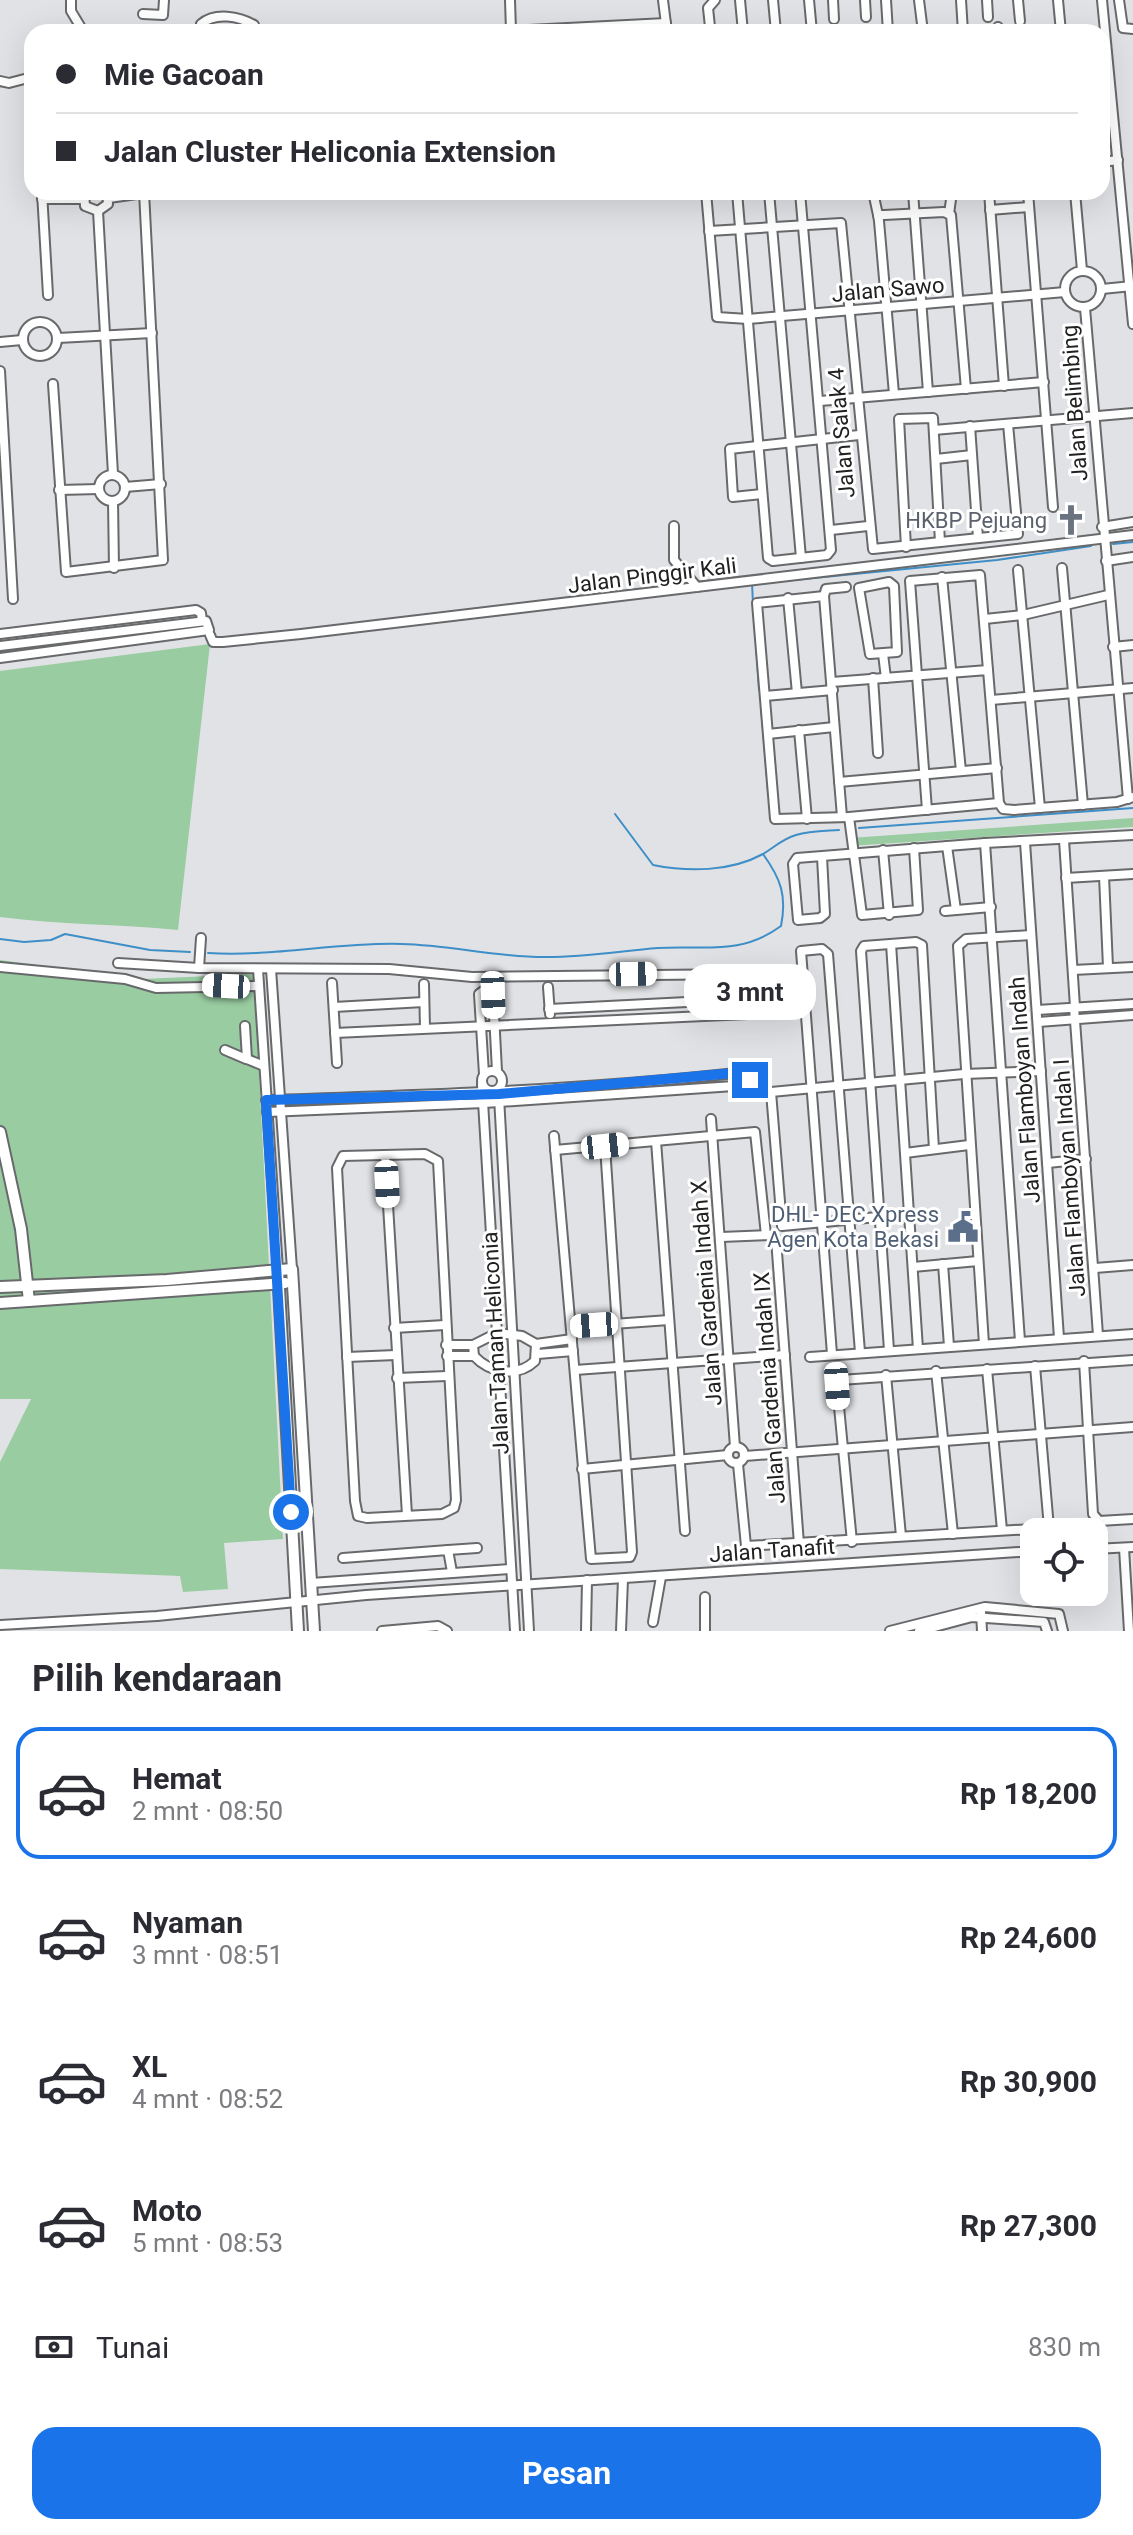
<!DOCTYPE html>
<html lang="id">
<meta charset="utf-8">
<style>
:root{--surface:#fff;--page:#f2f2f3;--text:#2b2b33;--muted:#7c7c81;--line:#e1e1e2;--accent:#1a73e8}
body{margin:0;font-family:Roboto,sans-serif;background:var(--page);color:var(--text);height:100vh;display:flex;flex-direction:column;font-size:30px;white-space:nowrap}
*{box-sizing:border-box;margin:0}
p{font-size:26px;color:var(--muted)}
.icon{flex:none;width:44px;height:44px;fill:none;stroke:currentColor;stroke-width:2;stroke-linecap:round;stroke-linejoin:round}
.map{position:relative;height:1631px;overflow:hidden}
.side{display:flex;flex-direction:column;background:var(--surface);flex:1}
.side>*{flex:none}
.hud{position:absolute;left:24px;top:24px;width:1086px;height:176px;border-radius:24px;box-shadow:0 8px 32px #0002;display:grid;align-content:center;height:176px;padding:0 32px;background:var(--surface)}
.tools{position:absolute;left:1020px;top:1518px;display:grid;gap:16px}
.tools a{display:grid;place-items:center;width:88px;height:88px;border-radius:16px;background:var(--surface);box-shadow:0 8px 32px #0002;font-size:40px}
.end{position:absolute;width:36px;height:36px;margin:-18px;border:10px solid #1a73e8;background:#fff;box-shadow:0 0 0 4px #fff}
.from{border-radius:50%}
.bubble{position:absolute;height:56px;border-radius:24px;background:var(--surface);box-shadow:0 8px 32px #0002;font-size:26px;font-weight:700;line-height:56px;text-align:center}
.car{position:absolute;width:24px;height:48px;margin:-24px -12px;border-radius:10px;box-shadow:0 0 6px 2px #0007;background:linear-gradient(#fff 24%,#345 0 40%,#fff 0 76%,#345 0 86%,#fff 0)}
.hud b{display:flex;align-items:center;gap:28px;height:76px;font-size:30px}
.hud b+b{border-top:2px solid var(--line)}
.hud i{width:20px;height:20px;background:var(--text)}
ul{padding:0;list-style:none}
li{display:flex;align-items:center;gap:24px;height:132px;margin:0 16px 12px;padding:0 16px;border:4px solid transparent;border-radius:24px}
li div{flex:1}
li b{display:block;font-size:30px}
li em{font-style:normal;font-weight:700}
li.on{border-color:var(--accent)}
li>.icon{width:72px;height:72px;stroke-width:1.5}
h2{padding:0 32px;font-size:36px;line-height:96px}
.pay{display:flex;align-items:center;gap:20px;height:88px;padding:0 32px;font-size:30px}
.pay p{margin-inline-start:auto}
.button{display:flex;gap:16px;margin-top:auto;padding:16px 32px}
.button a{flex:1;height:92px;border-radius:24px;background:var(--accent);color:#fff;font-size:32px;font-weight:700;line-height:92px;text-align:center}
.map>svg:first-child{display:block}
.green{fill:#99cca1}
.lines{fill:none;stroke-linecap:round;stroke-linejoin:round}
.stream{stroke:#3e8ec8;stroke-width:2}
.minor-casing{stroke:#67696b;stroke-width:12}
.tertiary-casing{stroke:#67696b;stroke-width:14}
.minor{stroke:#fff;stroke-width:8}
.tertiary{stroke:#fff;stroke-width:10}
.route{stroke:#1a73e8;stroke-width:10}
.labels{text-anchor:middle;stroke-width:6;stroke-linejoin:round;paint-order:stroke}
.street-label{font-size:22px;fill:#212122;stroke:#fff}
.worship-label{font-size:22px;fill:#5b616d;stroke:#fff;text-anchor:end}
.service-label{font-size:22px;fill:#4e5e75;stroke:#fff;text-anchor:end}
</style>
<div class="map">
<svg width="1133" height="1631" viewBox="0 0 1133 1631">
<rect width="100%" height="100%" fill="#e1e2e5"/>
<g class="green">
<path d="M210,644L178,930C118,924 59,925 0,917V671Z"/>
<polygon points="1133,818 1133,827 850,846 850,838"/>
<polygon points="0,960 143,979 254,974 283,1539 224,1543 228,1589 183,1592 180,1576 0,1569 0,1462 31,1399 0,1399"/>
</g>
<g class="lines">
<g class="stream">
<polyline points="1113,544 1133,542"/>
<polyline points="783,581 997,560 1091,546"/>
<polyline points="752,583 753,604"/>
<polyline points="755,627 759,690"/>
<polyline points="761,706 768,791"/>
<path d="M615,814L653,865C688,872 730,872 763,854C775,847 782,839 796,835C809,831 825,831 839,830"/>
<polyline points="859,828 1133,808"/>
<polyline points="0,939 24,942 51,940 65,934 150,950 190,952"/>
<path d="M208,953C274,957 337,942 402,944C451,945 499,958 548,957C585,957 621,951 658,948C705,945 740,956 781,926C787,896 781,879 763,854"/>
</g>
<defs>
<g id="minor">
<polyline points="71,0 71,11 80,26"/>
<polyline points="510,0 511,31"/>
<polyline points="663,0 667,32"/>
<polyline points="740,0 743,32"/>
<polyline points="773,0 776,32"/>
<polyline points="809,0 812,32"/>
<polyline points="833,0 834,19"/>
<polyline points="865,0 866,17"/>
<polyline points="886,0 888,32"/>
<polyline points="919,0 923,32"/>
<polyline points="961,0 963,32"/>
<polyline points="987,0 988,17"/>
<polyline points="1018,0 1020,21"/>
<polyline points="1058,0 1061,32"/>
<polyline points="1102,0 1133,324"/>
<polyline points="1119,0 1123,28 1133,29"/>
<polyline points="143,14 163,15 164,0"/>
<polyline points="710,27 708,8 715,0"/>
<polyline points="998,27 999,32"/>
<path d="M201,32V24C215,12 239,16 254,25"/>
<polyline points="488,32 666,23"/>
<polyline points="0,81 9,83 32,77"/>
<polyline points="1102,162 1118,160"/>
<polyline points="42,192 48,295"/>
<polyline points="84,192 85,206 98,211"/>
<polyline points="706,192 717,317 748,319 1065,292"/>
<polyline points="737,192 768,558 773,561 827,555 831,550 800,192"/>
<polyline points="769,192 801,558"/>
<polyline points="873,192 878,215"/>
<polyline points="913,192 928,392"/>
<polyline points="989,192 1004,386"/>
<polyline points="1028,192 1053,507"/>
<polyline points="1075,192 1082,270"/>
<polyline points="109,198 144,193"/>
<polyline points="42,199 82,199"/>
<polyline points="990,210 1029,207"/>
<polyline points="98,211 113,474"/>
<polyline points="98,211 108,204 107,192"/>
<polyline points="949,214 952,192"/>
<polyline points="709,231 841,223 873,549 1018,534 1008,424"/>
<circle cx="1083" cy="289" r="18"/>
<polyline points="1102,289 1132,286"/>
<polyline points="1085,308 1128,799"/>
<circle cx="40" cy="339" r="17"/>
<polyline points="58,338 152,333"/>
<polyline points="0,342 22,340"/>
<polyline points="0,371 13,599"/>
<polyline points="53,384 66,572 163,560 144,192"/>
<polyline points="894,394 879,221 878,215 884,215 944,212 951,215 966,389"/>
<polyline points="820,401 1044,382"/>
<polyline points="970,426 978,538"/>
<polyline points="934,430 1133,413"/>
<polyline points="936,459 972,455"/>
<circle cx="112" cy="488" r="13"/>
<polyline points="125,487 161,484"/>
<polyline points="59,490 99,489"/>
<polyline points="762,494 733,497 730,449 859,435"/>
<polyline points="113,501 114,568"/>
<polyline points="674,526 674,560 697,587"/>
<polyline points="1102,527 1133,522"/>
<polyline points="831,530 868,526"/>
<polyline points="906,547 899,419 933,418 940,542"/>
<polyline points="1106,561 1133,557"/>
<polyline points="1062,568 1083,805"/>
<polyline points="1018,570 1040,808"/>
<polyline points="942,577 961,771"/>
<polygon points="889,582 894,586 897,652 870,654 859,588"/>
<polyline points="824,596 757,603 775,819 849,817 999,803 1003,809 1014,810 1117,802 1133,797"/>
<polyline points="824,596 842,817"/>
<polyline points="824,596 826,589 846,587"/>
<polyline points="788,598 797,693"/>
<polyline points="985,619 1023,615 1108,595"/>
<polyline points="0,634 196,610 201,613 202,621"/>
<polyline points="210,635 213,642 223,642 301,634 1133,535"/>
<polyline points="0,646 206,621 209,630 0,658"/>
<polyline points="1113,647 1133,645"/>
<polyline points="883,654 886,678"/>
<polyline points="873,678 878,753"/>
<polyline points="832,682 988,670 999,803"/>
<polyline points="765,696 833,690"/>
<polyline points="991,700 1133,688"/>
<polyline points="799,730 807,819"/>
<polyline points="768,734 834,727"/>
<polyline points="839,782 997,768"/>
<polyline points="927,810 910,581 980,575 988,670"/>
<polyline points="849,817 862,915 918,910 914,848"/>
<polyline points="1064,840 1075,1007"/>
<polyline points="1025,842 1059,1338"/>
<polyline points="985,843 1020,1341"/>
<polyline points="947,846 956,910"/>
<polyline points="883,850 889,915"/>
<polyline points="822,857 825,914 820,918 798,920 793,864 797,858 985,843 1133,835"/>
<polyline points="1104,876 1108,967"/>
<polyline points="1066,878 1133,874"/>
<polyline points="945,911 991,907"/>
<polyline points="891,944 918,1349"/>
<polyline points="118,963 199,968 389,969 472,977 749,974"/>
<polyline points="0,967 125,979 156,988 259,986"/>
<polyline points="199,968 201,938"/>
<polyline points="258,969 278,1270"/>
<polyline points="271,969 292,1269"/>
<polyline points="1073,970 1133,967"/>
<polyline points="332,983 337,1063"/>
<polyline points="424,984 425,1028"/>
<polyline points="548,987 550,1014"/>
<polyline points="334,1007 424,1002"/>
<polyline points="1074,1007 1098,1335"/>
<polyline points="1037,1010 1133,1004"/>
<polyline points="1038,1022 1133,1015"/>
<polyline points="245,1026 247,1059 264,1066"/>
<polyline points="335,1033 748,1014 751,1010 746,999 549,1009"/>
<polyline points="225,1050 246,1059"/>
<circle cx="492" cy="1081" r="10"/>
<polyline points="484,1074 479,994 486,989 493,995 497,1071"/>
<polyline points="482,1085 515,1631"/>
<polyline points="499,1097 529,1631"/>
<path d="M266,1100C426,1095 585,1090 745,1072L751,1075L749,1082L734,1086L484,1103L267,1112"/>
<polyline points="711,1119 735,1447"/>
<polyline points="554,1136 591,1559 630,1557 632,1552 605,1146"/>
<polyline points="656,1141 685,1531"/>
<polyline points="555,1150 755,1132 766,1235"/>
<polyline points="905,1153 969,1145"/>
<polygon points="425,1154 438,1161 456,1500 454,1508 442,1514 367,1518 358,1516 355,1501 337,1168 343,1156"/>
<polyline points="385,1156 407,1515"/>
<polyline points="1048,1163 1086,1159"/>
<polyline points="909,1214 782,1226 771,1092 964,1074 1041,1071"/>
<polyline points="721,1237 770,1235 776,1239 799,1544"/>
<polyline points="943,1264 949,1346"/>
<polyline points="913,1267 978,1261"/>
<polyline points="1095,1268 1133,1265"/>
<polyline points="571,1327 669,1320"/>
<polyline points="394,1328 445,1325"/>
<path d="M497,1333L522,1336L536,1344L535,1361C517,1378 490,1373 474,1356L473,1345Z"/>
<polyline points="536,1344 572,1339"/>
<polyline points="984,1344 958,946 966,939 1031,935"/>
<polyline points="446,1345 473,1345"/>
<polyline points="889,1350 861,951 864,946 916,942 922,945 934,1149"/>
<polyline points="538,1354 573,1351"/>
<polyline points="832,1354 801,951 822,949 828,954 860,1352"/>
<polyline points="447,1356 474,1356"/>
<polyline points="347,1357 396,1355"/>
<polyline points="810,1357 1133,1334"/>
<polyline points="1084,1361 1093,1514 1099,1521 1133,1519"/>
<polyline points="987,1369 1002,1530"/>
<polyline points="575,1370 785,1355"/>
<polyline points="936,1371 953,1534"/>
<polyline points="886,1375 901,1536"/>
<polyline points="397,1378 447,1376"/>
<circle cx="736" cy="1455" r="8"/>
<polyline points="745,1456 1133,1427"/>
<polyline points="738,1464 746,1546 1049,1528 1035,1366"/>
<polyline points="582,1469 728,1455"/>
<polyline points="852,1542 837,1386 840,1380 1133,1360"/>
<polyline points="1124,1548 1129,1631"/>
<polyline points="1094,1549 1133,1547"/>
<polyline points="448,1550 477,1548"/>
<polyline points="343,1558 448,1550 452,1572"/>
<polyline points="311,1583 511,1569"/>
<polyline points="705,1597 705,1631"/>
<polyline points="981,1612 982,1631"/>
<polyline points="653,1622 661,1577"/>
<polyline points="0,1625 157,1616 366,1595 1034,1551"/>
<polyline points="382,1631 438,1626 447,1631"/>
<polyline points="586,1631 587,1580"/>
<polyline points="621,1631 623,1579"/>
<polyline points="890,1631 985,1607 1059,1614 1063,1631"/>
<polyline points="919,1631 972,1617 1044,1622 1047,1631"/>
</g>
<g id="tertiary">
<polyline points="0,1132 21,1229 29,1301"/>
<polyline points="278,1270 298,1631"/>
<polyline points="0,1287 167,1280 292,1269 314,1631"/>
<polyline points="0,1303 285,1283"/>
</g>
</defs>
<use href="#minor" class="minor-casing"/>
<use href="#tertiary" class="tertiary-casing"/>
<use href="#minor" class="minor"/>
<use href="#tertiary" class="tertiary"/>
</g>
<g class="lines">
<polyline class="route" points="291,1512 266,1100 499,1094 745,1072 750,1073 750,1080"/>
</g>
<defs>
<symbol id="church-bare" viewBox="-9 -9 18 18"><path d="M-1.2-6h2.4v3.5h3.3v2.4h-3.3V6h-2.4V-.1h-3.3v-2.4h3.3Z" fill="#6b7280" stroke="#fff" stroke-width="2.5" paint-order="stroke"/></symbol>
<symbol id="civic-bare" viewBox="-9 -9 18 18"><path d="M-.6-6.5H3V-4.5H.6V-3L4-1V1h2V6H-6V1h2V-1L-.6-3ZM-1.2 2.5V6h2.4V2.5Z" fill="#5c6f8a" stroke="#fff" stroke-width="2.5" paint-order="stroke"/></symbol>
</defs>
<g fill-rule="evenodd">
<use href="#church-bare" x="1049" y="498" width="44" height="44"/>
<use href="#civic-bare" x="941" y="1205" width="44" height="44"/>
</g>
<g class="labels">
<g class="street-label">
<text transform="translate(888 289) rotate(-5)" y="8">Jalan Sawo</text>
<text transform="translate(1074 403) rotate(-94)" y="8">Jalan Belimbing</text>
<text transform="translate(841 433) rotate(-95)" y="8">Jalan Salak 4</text>
<text transform="translate(652 575) rotate(-7)" y="8">Jalan Pinggir Kali</text>
<text transform="translate(1024 1090) rotate(-94)" y="8">Jalan Flamboyan Indah</text>
<text transform="translate(1069 1178) rotate(-94)" y="8">Jalan Flamboyan Indah I</text>
<text transform="translate(706 1293) rotate(-94)" y="8">Jalan Gardenia Indah X</text>
<text transform="translate(495 1343) rotate(-93)" y="8">Jalan Taman Heliconia</text>
<text transform="translate(769 1388) rotate(-94)" y="8">Jalan Gardenia Indah IX</text>
<text transform="translate(772 1550) rotate(-4)" y="8">Jalan Tanafit</text>
</g>
<g class="worship-label">
<text x="1047" y="528">HKBP Pejuang</text>
</g>
<g class="service-label">
<text x="939" y="1222">DHL- DEC Xpress<tspan x="939" dy="25">Agen Kota Bekasi</tspan></text>
</g>
</g>
</svg>
<div class="tools">
<a><svg class="icon" aria-label="locate" viewBox="0 0 24 24"><circle cx="12" cy="12" r="6"/><path d="M12 2v4M12 18v4M2 12h4M18 12h4"/></svg></a>
</div>
<i class="end from" style="left:291px;top:1512px"></i>
<i class="end" style="left:750px;top:1080px"></i>
<div class="bubble" style="left:684px;top:964px;width:132px">3 mnt</div>
<i class="car" style="left:633px;top:974px;rotate:89deg"></i>
<i class="car" style="left:226px;top:986px;rotate:273deg"></i>
<i class="car" style="left:493px;top:995px;rotate:178deg"></i>
<i class="car" style="left:605px;top:1146px;rotate:84deg"></i>
<i class="car" style="left:387px;top:1184px;rotate:177deg"></i>
<i class="car" style="left:594px;top:1325px;rotate:266deg"></i>
<i class="car" style="left:837px;top:1386px;rotate:176deg"></i>
<div class="hud">
<b><i class="from"></i>Mie Gacoan</b>
<b><i></i>Jalan Cluster Heliconia Extension</b>
</div>
</div>
<section class="side">
<h2>Pilih kendaraan</h2>
<ul>
<li class="on"><svg class="icon" aria-label="car" viewBox="0 0 24 24"><path d="M5 17H2v-5l4-1 3-4h7l3 4 3 1v5h-3M9 17h6M6 11h13"/><circle cx="7" cy="17" r="2"/><circle cx="17" cy="17" r="2"/></svg><div><b>Hemat</b><p>2 mnt · 08:50</p></div><em>Rp 18,200</em></li>
<li><svg class="icon" aria-label="car" viewBox="0 0 24 24"><path d="M5 17H2v-5l4-1 3-4h7l3 4 3 1v5h-3M9 17h6M6 11h13"/><circle cx="7" cy="17" r="2"/><circle cx="17" cy="17" r="2"/></svg><div><b>Nyaman</b><p>3 mnt · 08:51</p></div><em>Rp 24,600</em></li>
<li><svg class="icon" aria-label="car" viewBox="0 0 24 24"><path d="M5 17H2v-5l4-1 3-4h7l3 4 3 1v5h-3M9 17h6M6 11h13"/><circle cx="7" cy="17" r="2"/><circle cx="17" cy="17" r="2"/></svg><div><b>XL</b><p>4 mnt · 08:52</p></div><em>Rp 30,900</em></li>
<li><svg class="icon" aria-label="car" viewBox="0 0 24 24"><path d="M5 17H2v-5l4-1 3-4h7l3 4 3 1v5h-3M9 17h6M6 11h13"/><circle cx="7" cy="17" r="2"/><circle cx="17" cy="17" r="2"/></svg><div><b>Moto</b><p>5 mnt · 08:53</p></div><em>Rp 27,300</em></li>
</ul>
<div class="pay"><svg class="icon" aria-label="cash" viewBox="0 0 24 24"><path d="M3 7h18v10H3z"/><circle cx="12" cy="12" r="2"/></svg>Tunai<p>830 m</p></div>
<div class="button"><a>Pesan</a></div>
</section>
